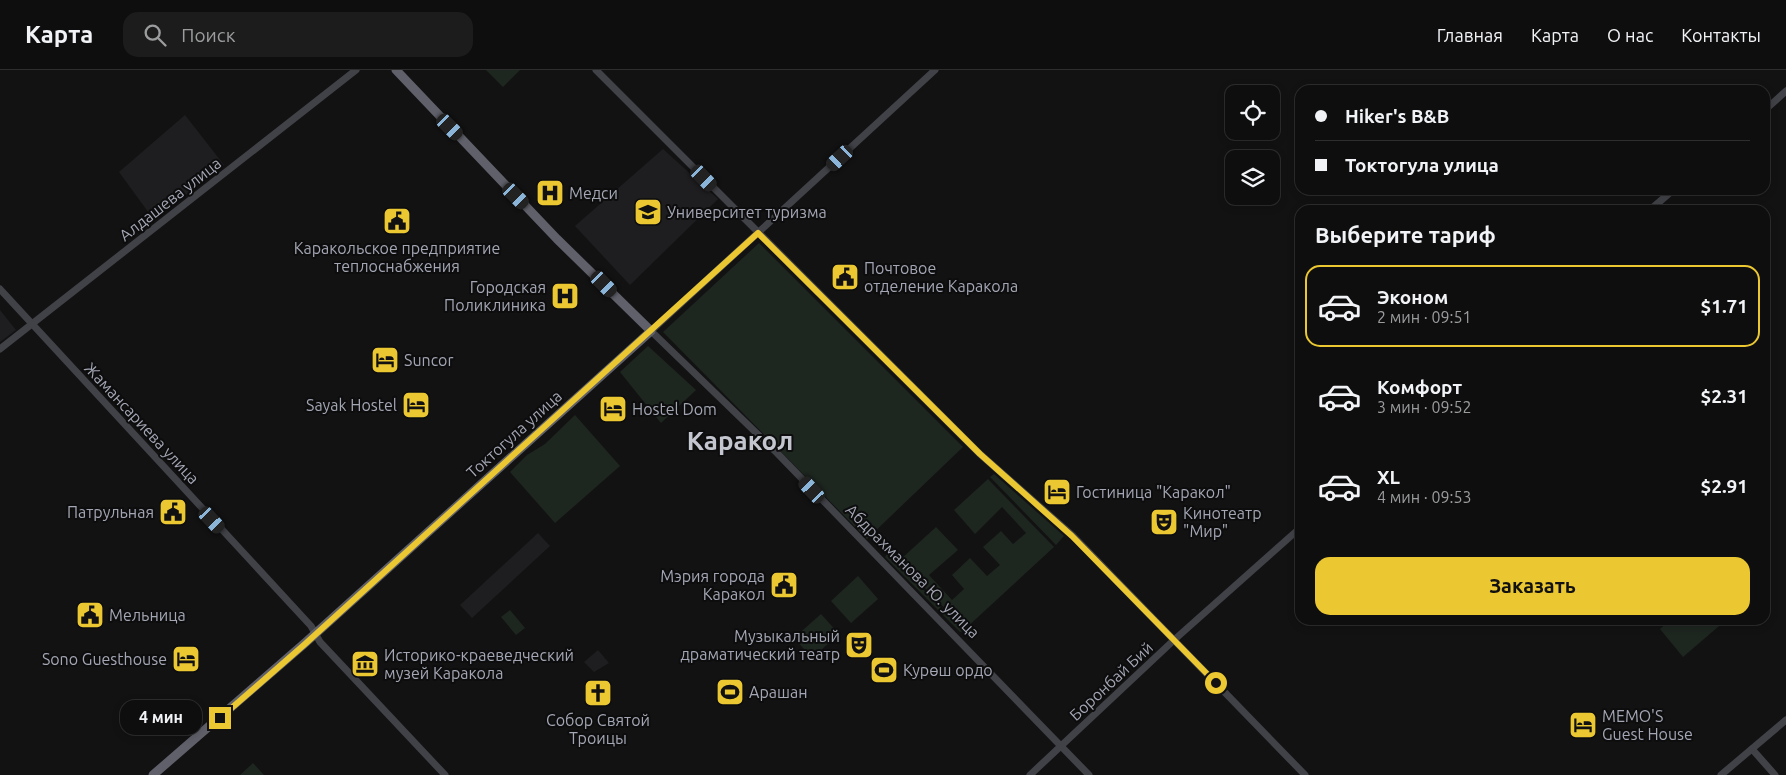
<!DOCTYPE html>
<html lang="ru">
<meta charset="utf-8">
<style>
:root{--surface:#0e0e0e;--page:#1c1c1c;--text:#f1f3f6;--muted:#9b9c9e;--line:#2e2e2e;--accent:#ebc732}
body{margin:0;font-family:Ubuntu,sans-serif;background:var(--page);color:var(--text);height:100vh;display:flex;flex-direction:column;font-size:19px;white-space:nowrap}
*{box-sizing:border-box;margin:0}
p{font-size:16px;color:var(--muted)}
.icon{flex:none;width:28px;height:28px;fill:none;stroke:currentColor;stroke-width:2;stroke-linecap:round;stroke-linejoin:round}
.map{position:relative;flex:1;overflow:hidden}
.side{position:absolute;left:1295px;top:135px;width:475px;height:420px;display:flex;flex-direction:column;background:var(--surface);border-radius:15px;box-shadow:0 2px 8px #0003,0 0 0 1px var(--line)}
.side>*{flex:none}
.hud{position:absolute;left:1295px;top:15px;width:475px;height:110px;border-radius:15px;box-shadow:0 2px 8px #0003,0 0 0 1px var(--line);display:grid;align-content:center;height:110px;padding:0 20px;background:var(--surface)}
.controls{position:absolute;left:1225px;top:15px;display:grid;gap:10px}
.controls a{display:grid;place-items:center;width:55px;height:55px;border-radius:10px;background:var(--surface);box-shadow:0 2px 8px #0003,0 0 0 1px var(--line);font-size:25px}
.end{position:absolute;width:22px;height:22px;margin:-11px;border:6px solid #ebc732;background:#111;box-shadow:0 0 0 2px #111}
.from{border-radius:50%}
.bubble{position:absolute;height:35px;border-radius:15px;background:var(--surface);box-shadow:0 2px 8px #0003,0 0 0 1px var(--line);font-size:16px;font-weight:600;line-height:35px;text-align:center}
.car{position:absolute;width:15px;height:30px;margin:-15px -8px;border-radius:6px;box-shadow:0 0 4px 1px #0007;background:linear-gradient(#222 24%,#8ab4d8 0 40%,#222 0 76%,#8ab4d8 0 86%,#222 0)}
.hud b{display:flex;align-items:center;gap:18px;height:48px;font-size:19px}
.hud b+b{border-top:1px solid var(--line)}
.hud i{width:12px;height:12px;background:var(--text)}
ul{padding:0;list-style:none}
li{display:flex;align-items:center;gap:15px;height:82px;margin:0 10px 8px;padding:0 10px;border:2px solid transparent;border-radius:15px}
li div{flex:1}
li b{display:block;font-size:19px}
li em{font-style:normal;font-weight:600}
li.current{border-color:var(--accent)}
li>.icon{width:45px;height:45px;stroke-width:1.5}
h2{padding:0 20px;font-size:22px;line-height:60px}
.primary-button{display:flex;gap:10px;margin-top:auto;padding:10px 20px}
.primary-button a{flex:1;height:58px;border-radius:15px;background:var(--accent);color:#111;font-size:20px;font-weight:600;line-height:58px;text-align:center}
header{display:flex;align-items:center;gap:30px;box-sizing:border-box;height:70px;padding:0 25px;background:var(--surface);border-bottom:1px solid var(--line)}
header strong{font-size:24px}
nav{display:flex;gap:28px;margin-inline-start:auto;font-size:18px}
.search{width:350px;height:45px;background:var(--page);display:flex;align-items:center;gap:12px;box-sizing:border-box;padding:0 18px;border-radius:15px;color:var(--muted);font-size:19px}
.map>svg:first-child{display:block}
.built{fill:#1e1e20}
.green{fill:#1e2620}
.lines{fill:none;stroke-linecap:round;stroke-linejoin:round}
.secondary{stroke:#414248;stroke-width:7}
.highway{stroke:#5f6069;stroke-width:9}
.route{stroke:#ebc732;stroke-width:6}
.labels{text-anchor:middle;stroke-width:4;stroke-linejoin:round;paint-order:stroke}
.poi-label{font-size:16px;fill:#a3a6b3;stroke:#0d0d0e;text-anchor:start}
.street-label{font-size:16px;fill:#a3a6b3;stroke:#0d0d0e}
.town-label{font-size:26px;font-weight:bold;fill:#c4c6cf;stroke:#0d0d0e}
</style>
<header>
<strong>Карта</strong>
<div class="search"><svg class="icon" aria-label="search" viewBox="0 0 24 24"><circle cx="10" cy="10" r="6"/><path d="M15 15l6 6"/></svg>Поиск</div>
<nav><a>Главная</a><a>Карта</a><a>О нас</a><a>Контакты</a></nav>
</header>
<div class="map">
<svg width="1786" height="705" viewBox="0 0 1786 705">
<rect width="100%" height="100%" fill="#121213"/>
<g class="built">
<polygon points="185,45 224,95 154,150 119,102"/>
<polygon points="663,79 718,129 630,215 575,156"/>
<polygon points="0,240 16,260 0,272"/>
<polygon points="538,463 550,476 472,548 460,535"/>
<polygon points="598,580 609,593 594,602 584,592"/>
</g>
<g class="green">
<polygon points="486,0 520,0 503,17"/>
<polygon points="759,173 963,377 867,469 663,262"/>
<polygon points="648,276 696,320 661,353 620,302"/>
<polygon points="575,345 620,396 555,453 510,402 527,385 545,374"/>
<polygon points="994,404 1064,466 1056,475 990,407"/>
<polygon points="988,409 1054,477 965,559 890,482 892,480 901,489 936,457 958,480 929,505 952,530 964,519 952,505 970,488 987,506 1000,495 983,477 1001,461 1013,474 1026,463 1002,437 975,464 954,440"/>
<polygon points="888,483 963,561 960,562 885,487"/>
<polygon points="858,506 878,529 851,553 831,531"/>
<polygon points="510,540 525,558 516,565 501,547"/>
<polygon points="821,544 839,564 812,588 794,568"/>
<polygon points="1670,550 1726,550 1683,587 1660,559"/>
<polygon points="253,693 264,705 240,705"/>
</g>
<g class="lines">
<g class="secondary">
<polyline points="596,0 980,384 1073,466 1305,705"/>
<polyline points="935,0 651,261 777,383 1089,705"/>
<polyline points="1765,40 1786,21"/>
<polyline points="1650,140 1673,120"/>
<polyline points="0,219 311,556 320,572 445,705"/>
<polyline points="0,279 356,0"/>
<polyline points="1752,679 1775,705"/>
<polyline points="1030,705 1174,570 1300,458"/>
<polyline points="1721,705 1786,650"/>
</g>
<polyline class="highway" points="153,705 305,573 651,261 557,169 396,0"/>
</g>
<g class="lines">
<polyline class="route" points="220,648 305,574 758,163 980,384 1072,466 1216,613"/>
</g>
<defs>
<symbol id="hospital-square" viewBox="-11 -11 22 22"><rect x="-9" y="-9" width="18" height="18" rx="4" fill="#ebc732" stroke="#0d0d0e"/><path d="M-5-5h3v3.5h4V-5h3V5h-3V1.5h-4V5h-3Z" fill="#111"/></symbol>
<symbol id="university-square" viewBox="-11 -11 22 22"><rect x="-9" y="-9" width="18" height="18" rx="4" fill="#ebc732" stroke="#0d0d0e"/><path d="M0-5L7-2L0 1L-7-2ZM-4 1L0 2.5L4 1V4Q0 6-4 4Z" fill="#111"/></symbol>
<symbol id="civic-square" viewBox="-11 -11 22 22"><rect x="-9" y="-9" width="18" height="18" rx="4" fill="#ebc732" stroke="#0d0d0e"/><path d="M-.6-6.5H3V-4.5H.6V-3L4-1V1h2V6H-6V1h2V-1L-.6-3ZM-1.2 2.5V6h2.4V2.5Z" fill="#111"/></symbol>
<symbol id="hotel-square" viewBox="-11 -11 22 22"><rect x="-9" y="-9" width="18" height="18" rx="4" fill="#ebc732" stroke="#0d0d0e"/><path d="M-6-4.5h1.5V1H6V5H4.5V3h-9V5H-6ZM-4 0a1.8 1.8 0 1 1 3.6 0ZM.5 0V-2.5h3Q6-2.5 6 0Z" fill="#111"/></symbol>
<symbol id="theatre-square" viewBox="-11 -11 22 22"><rect x="-9" y="-9" width="18" height="18" rx="4" fill="#ebc732" stroke="#0d0d0e"/><path d="M-5-5.5Q0-4 5-5.5V0Q5 5 0 6Q-5 5-5 0ZM-3.3-2.5H-1v1.5H-3.3ZM1-2.5H3.3v1.5H1ZM-2.8 1Q0 5.5 2.8 1Z" fill="#111"/></symbol>
<symbol id="museum-square" viewBox="-11 -11 22 22"><rect x="-9" y="-9" width="18" height="18" rx="4" fill="#ebc732" stroke="#0d0d0e"/><path d="M0-6L6-3V-2H-6V-3ZM-5-1h2V3h-2ZM-1-1h2V3h-2ZM3-1h2V3H3ZM-6 4H6V6H-6Z" fill="#111"/></symbol>
<symbol id="stadium-square" viewBox="-11 -11 22 22"><rect x="-9" y="-9" width="18" height="18" rx="4" fill="#ebc732" stroke="#0d0d0e"/><path d="M0-5a6.5 5 0 1 0 0 10a6.5 5 0 1 0 0-10ZM-3.5-1.8h7v3.6h-7Z" fill="#111"/></symbol>
<symbol id="church-square" viewBox="-11 -11 22 22"><rect x="-9" y="-9" width="18" height="18" rx="4" fill="#ebc732" stroke="#0d0d0e"/><path d="M-1.2-6h2.4v3.5h3.3v2.4h-3.3V6h-2.4V-.1h-3.3v-2.4h3.3Z" fill="#111"/></symbol>
</defs>
<g fill-rule="evenodd">
<use href="#hospital-square" x="534" y="107" width="32" height="32"/>
<use href="#university-square" x="632" y="126" width="32" height="32"/>
<use href="#civic-square" x="381" y="135" width="32" height="32"/>
<use href="#civic-square" x="829" y="191" width="32" height="32"/>
<use href="#hospital-square" x="549" y="210" width="32" height="32"/>
<use href="#hotel-square" x="369" y="274" width="32" height="32"/>
<use href="#hotel-square" x="400" y="319" width="32" height="32"/>
<use href="#hotel-square" x="597" y="323" width="32" height="32"/>
<use href="#hotel-square" x="1041" y="406" width="32" height="32"/>
<use href="#civic-square" x="157" y="426" width="32" height="32"/>
<use href="#theatre-square" x="1148" y="436" width="32" height="32"/>
<use href="#civic-square" x="768" y="499" width="32" height="32"/>
<use href="#civic-square" x="74" y="529" width="32" height="32"/>
<use href="#theatre-square" x="843" y="559" width="32" height="32"/>
<use href="#hotel-square" x="170" y="573" width="32" height="32"/>
<use href="#museum-square" x="349" y="578" width="32" height="32"/>
<use href="#stadium-square" x="868" y="584" width="32" height="32"/>
<use href="#stadium-square" x="714" y="606" width="32" height="32"/>
<use href="#church-square" x="582" y="607" width="32" height="32"/>
<use href="#hotel-square" x="1567" y="639" width="32" height="32"/>
</g>
<g class="labels">
<g class="poi-label">
<text x="569" y="129">Медси</text>
<text x="667" y="148">Университет туризма</text>
<text x="397" y="184" text-anchor="middle">Каракольское предприятие<tspan x="397" dy="18">теплоснабжения</tspan></text>
<text x="864" y="204">Почтовое<tspan x="864" dy="18">отделение Каракола</tspan></text>
<text x="546" y="223" text-anchor="end">Городская<tspan x="546" dy="18">Поликлиника</tspan></text>
<text x="404" y="296">Suncor</text>
<text x="397" y="341" text-anchor="end">Sayak Hostel</text>
<text x="632" y="345">Hostel Dom</text>
<text x="1076" y="428">Гостиница "Каракол"</text>
<text x="154" y="448" text-anchor="end">Патрульная</text>
<text x="1183" y="449">Кинотеатр<tspan x="1183" dy="18">"Мир"</tspan></text>
<text x="765" y="512" text-anchor="end">Мэрия города<tspan x="765" dy="18">Каракол</tspan></text>
<text x="109" y="551">Мельница</text>
<text x="840" y="572" text-anchor="end">Музыкальный<tspan x="840" dy="18">драматический театр</tspan></text>
<text x="384" y="591">Историко-краеведческий<tspan x="384" dy="18">музей Каракола</tspan></text>
<text x="167" y="595" text-anchor="end">Sono Guesthouse</text>
<text x="903" y="606">Курөш ордо</text>
<text x="749" y="628">Арашан</text>
<text x="1602" y="652">MEMO'S<tspan x="1602" dy="18">Guest House</tspan></text>
<text x="598" y="656" text-anchor="middle">Собор Святой<tspan x="598" dy="18">Троицы</tspan></text>
</g>
<g class="street-label">
<text transform="translate(170 129) rotate(-38)" y="6">Алдашева улица</text>
<text transform="translate(142 353) rotate(47)" y="6">Жамансариева улица</text>
<text transform="translate(514 364) rotate(-42)" y="6">Токтогула улица</text>
<text transform="translate(913 501) rotate(45)" y="6">Абдрахманова Ю. улица</text>
<text transform="translate(1111 611) rotate(-43)" y="6">Боронбай Бий</text>
</g>
<g class="town-label">
<text x="740" y="380">Каракол</text>
</g>
</g>
</svg>
<div class="controls">
<a><svg class="icon" aria-label="locate" viewBox="0 0 24 24"><circle cx="12" cy="12" r="6"/><path d="M12 2v4M12 18v4M2 12h4M18 12h4"/></svg></a>
<a><svg class="icon" aria-label="layers" viewBox="0 0 24 24"><path d="M12 4l9 5-9 5-9-5zM3 14l9 5 9-5"/></svg></a>
</div>
<i class="end from" style="left:1216px;top:613px"></i>
<i class="end" style="left:220px;top:648px"></i>
<div class="bubble" style="left:120px;top:630px;width:82px">4 мин</div>
<i class="car" style="left:450px;top:57px;rotate:135deg"></i>
<i class="car" style="left:840px;top:88px;rotate:227deg"></i>
<i class="car" style="left:704px;top:108px;rotate:136deg"></i>
<i class="car" style="left:516px;top:126px;rotate:135deg"></i>
<i class="car" style="left:604px;top:214px;rotate:135deg"></i>
<i class="car" style="left:812px;top:420px;rotate:317deg"></i>
<i class="car" style="left:212px;top:450px;rotate:137deg"></i>
<div class="hud">
<b><i class="from"></i>Hiker's B&amp;B</b>
<b><i></i>Токтогула улица</b>
</div>
<section class="side">
<h2>Выберите тариф</h2>
<ul>
<li class="current"><svg class="icon" aria-label="car" viewBox="0 0 24 24"><path d="M5 17H2v-5l4-1 3-4h7l3 4 3 1v5h-3M9 17h6M6 11h13"/><circle cx="7" cy="17" r="2"/><circle cx="17" cy="17" r="2"/></svg><div><b>Эконом</b><p>2 мин · 09:51</p></div><em>$1.71</em></li>
<li><svg class="icon" aria-label="car" viewBox="0 0 24 24"><path d="M5 17H2v-5l4-1 3-4h7l3 4 3 1v5h-3M9 17h6M6 11h13"/><circle cx="7" cy="17" r="2"/><circle cx="17" cy="17" r="2"/></svg><div><b>Комфорт</b><p>3 мин · 09:52</p></div><em>$2.31</em></li>
<li><svg class="icon" aria-label="car" viewBox="0 0 24 24"><path d="M5 17H2v-5l4-1 3-4h7l3 4 3 1v5h-3M9 17h6M6 11h13"/><circle cx="7" cy="17" r="2"/><circle cx="17" cy="17" r="2"/></svg><div><b>XL</b><p>4 мин · 09:53</p></div><em>$2.91</em></li>
</ul>
<div class="primary-button"><a>Заказать</a></div>
</section>
</div>
